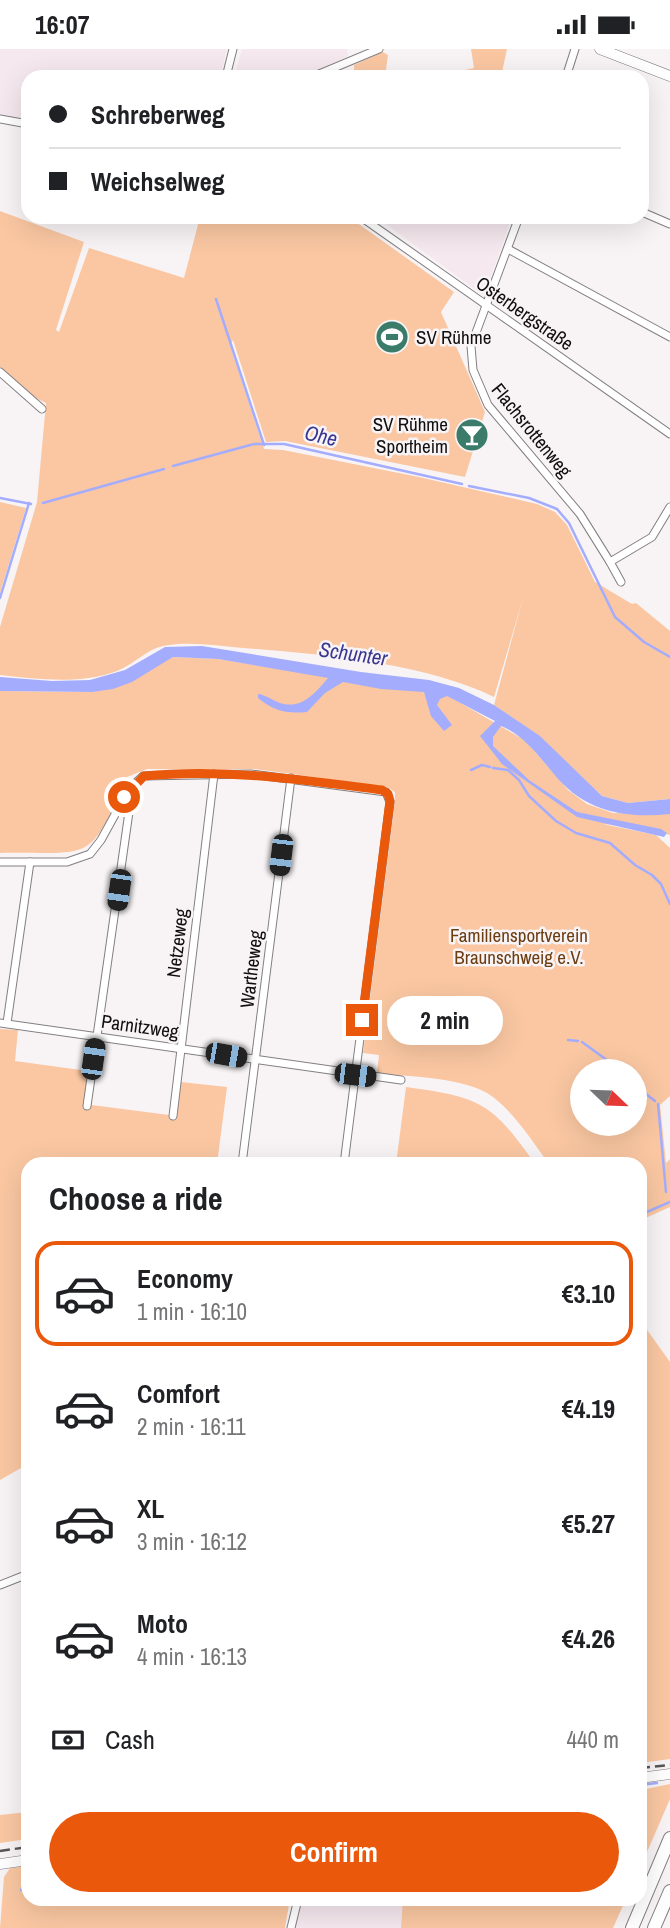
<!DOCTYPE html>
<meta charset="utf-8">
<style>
:root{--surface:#fff;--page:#f6f6f6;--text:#202124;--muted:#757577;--line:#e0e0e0;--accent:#ea580c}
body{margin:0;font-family:"Archivo Narrow",sans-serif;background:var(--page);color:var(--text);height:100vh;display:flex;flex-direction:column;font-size:26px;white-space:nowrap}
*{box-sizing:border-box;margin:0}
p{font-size:23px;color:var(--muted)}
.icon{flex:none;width:38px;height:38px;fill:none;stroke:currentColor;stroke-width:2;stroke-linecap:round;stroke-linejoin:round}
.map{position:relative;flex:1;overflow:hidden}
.side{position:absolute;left:21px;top:1108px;width:626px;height:749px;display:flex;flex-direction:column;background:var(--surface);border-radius:21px;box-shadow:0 7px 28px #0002}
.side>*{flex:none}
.top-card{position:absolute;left:21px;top:21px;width:628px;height:154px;border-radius:21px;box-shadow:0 7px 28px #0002;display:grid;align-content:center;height:154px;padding:0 28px;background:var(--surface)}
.needle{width:46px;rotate:113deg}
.buttons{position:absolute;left:570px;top:1010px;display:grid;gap:14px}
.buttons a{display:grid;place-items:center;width:77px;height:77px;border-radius:50%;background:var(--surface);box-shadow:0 7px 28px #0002;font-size:35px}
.end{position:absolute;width:32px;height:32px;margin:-16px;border:9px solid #ea580c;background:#fff;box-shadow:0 0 0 4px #fff}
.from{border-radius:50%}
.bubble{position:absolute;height:49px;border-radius:24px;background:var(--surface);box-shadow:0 7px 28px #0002;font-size:23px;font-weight:700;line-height:49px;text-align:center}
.car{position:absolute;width:21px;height:42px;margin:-21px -10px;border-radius:9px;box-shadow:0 0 5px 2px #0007;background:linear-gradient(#222 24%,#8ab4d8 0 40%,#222 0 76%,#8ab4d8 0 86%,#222 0)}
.top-card b{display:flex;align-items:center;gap:24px;height:66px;font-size:26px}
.top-card b+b{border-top:2px solid var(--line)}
.top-card i{width:18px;height:18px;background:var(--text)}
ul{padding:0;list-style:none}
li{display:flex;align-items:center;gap:21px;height:105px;margin:0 14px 10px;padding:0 14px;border:4px solid transparent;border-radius:21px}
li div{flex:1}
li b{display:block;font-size:26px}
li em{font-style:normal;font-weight:700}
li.active{border-color:var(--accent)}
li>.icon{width:63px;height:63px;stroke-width:1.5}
h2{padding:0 28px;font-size:32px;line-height:84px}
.pay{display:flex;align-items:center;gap:18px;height:77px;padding:0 28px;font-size:26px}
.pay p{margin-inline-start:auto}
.cta{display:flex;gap:14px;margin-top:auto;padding:14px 28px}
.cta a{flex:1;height:80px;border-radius:42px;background:var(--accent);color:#fff;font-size:28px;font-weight:700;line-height:80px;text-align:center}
.status{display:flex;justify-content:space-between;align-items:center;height:49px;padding:0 35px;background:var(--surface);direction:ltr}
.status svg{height:19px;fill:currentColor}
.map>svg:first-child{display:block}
.built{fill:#f5e8ee}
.green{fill:#fac7a2;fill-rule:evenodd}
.water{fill:#a4adfd}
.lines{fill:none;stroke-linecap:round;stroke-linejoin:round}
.stream{stroke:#a4adfd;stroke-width:2.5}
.street-casing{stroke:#837f81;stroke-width:9}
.secondary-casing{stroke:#837f81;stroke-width:11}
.highway-casing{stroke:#837f81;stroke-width:14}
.street{stroke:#fff;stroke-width:7}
.secondary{stroke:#fff;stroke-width:10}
.highway{stroke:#fff;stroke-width:12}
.rail{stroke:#585556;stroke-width:2.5;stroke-dasharray:10 5;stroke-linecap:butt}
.route{stroke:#ea580c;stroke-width:9}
.labels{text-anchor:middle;stroke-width:5;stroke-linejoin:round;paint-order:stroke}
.street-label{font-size:19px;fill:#100e0f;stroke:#f8f4f6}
.poi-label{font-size:19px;fill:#100e0f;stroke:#f8f4f6;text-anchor:start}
.park-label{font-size:19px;fill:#6d3d12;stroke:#f8f4f6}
.water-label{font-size:21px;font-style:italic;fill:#393792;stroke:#f8f4f6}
</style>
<div class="status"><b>16:07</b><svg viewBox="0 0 49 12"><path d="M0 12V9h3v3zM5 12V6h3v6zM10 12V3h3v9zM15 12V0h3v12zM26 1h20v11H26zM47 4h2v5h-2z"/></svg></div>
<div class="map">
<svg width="670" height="1879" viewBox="0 0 670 1879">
<rect width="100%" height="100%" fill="#f8f4f6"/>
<g class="built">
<polygon points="0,0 227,0 220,28 28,28 28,71 0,66"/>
<polygon points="242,0 347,0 348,7 301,28 234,28"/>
<polygon points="384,168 512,168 484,247 383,173"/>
<polygon points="302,1850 407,1850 404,1879 295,1879"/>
</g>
<g class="green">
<polygon points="471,0 507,0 501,28 434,28 474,19"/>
<polygon points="383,3 388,6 385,28 354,28 354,16"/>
<path d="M0,162L84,193L56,281L59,283L89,199L184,229L200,168H349L454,243L441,263L485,363L465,428L285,392L266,393L233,291L230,296L264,400L283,401L419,428L537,455L555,463L567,476L595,533L632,555L636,554L670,582V750L628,754L602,747L540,688L494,656L523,549L494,648C424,614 321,605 243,599C217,597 190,592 163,597C147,600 133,616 117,622C79,636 39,630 0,626V578L37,453L46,354L27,345L0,318Z"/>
<polygon points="0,453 26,459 0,544"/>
<path d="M173,608L218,610L447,646L526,692L568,741L587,755L613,764L670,765V786L636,777L603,775L656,786L670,799V1047L660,1056L666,1114L670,1110V1158L641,1171L640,1115H549C532,1092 516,1066 493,1048C468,1028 409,1028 377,1024L379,1006L363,1004L395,751V743L387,738L255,720H147L127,728C88,818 91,802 0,804V642L92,643ZM583,1022H635V1074H583Z"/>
<polygon points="0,980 18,981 15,1012 88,1022 84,1055 177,1067 181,1033 227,1038 217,1115 28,1115 28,1415 0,1431"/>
<path d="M406,1038C479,1048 492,1053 535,1115H396Z"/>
<polygon points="640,1271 670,1313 670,1710 641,1714"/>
<polygon points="670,1735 670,1750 641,1817 641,1741"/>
<polygon points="28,1763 28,1790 0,1794 0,1766"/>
<polygon points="28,1817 28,1850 290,1850 285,1879 0,1879 4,1828 10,1819"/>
<polygon points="403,1850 626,1850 613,1879 401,1879"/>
</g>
<path class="water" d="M202,597L361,623L429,631L459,639L494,656L540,687L602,747L628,754L670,750V765C624,770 583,762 553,724C538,706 523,686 501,677L493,688V697L529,731L577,763L661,780L667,784L664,788L577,768L502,715L480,687L495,672L447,647L440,650L437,656L452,676L444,682L431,667L424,643L381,640L343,633L325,644L307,663C286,665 274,662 258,649V645C266,646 272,651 280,654C302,661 315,644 328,629L218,610L173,608L132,633L113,640L92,643L0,642V628L52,632L90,631L125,621L165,598Z"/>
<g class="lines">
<g class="stream">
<polyline points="216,250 264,396"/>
<polyline points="173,417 254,395 284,395 462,435"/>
<polyline points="469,437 529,449 557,460 569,474 615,568 644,593 670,608"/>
<polyline points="0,449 31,455"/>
<polyline points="43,454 164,420"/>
<polyline points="0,549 29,454"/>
<polyline points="493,719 508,721 519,731 529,747 556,772 576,784 610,794 635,816 652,826 661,835 670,855"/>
<polyline points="471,721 482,716 490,718"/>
<polyline points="568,991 578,992"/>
<polyline points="582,993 622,1022"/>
<polyline points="641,1041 655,1052"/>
<polyline points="658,1055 666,1143"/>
<polyline points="640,1166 670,1153"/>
<polyline points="640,1736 657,1734"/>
<polyline points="21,1841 28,1831"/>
</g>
<defs>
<g id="street">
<polyline points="226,28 233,0"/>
<polyline points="312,28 379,0"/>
<polyline points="566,28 575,0"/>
<polyline points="0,70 28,75"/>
<polyline points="642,163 670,175"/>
<polyline points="361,168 670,385"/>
<polyline points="519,168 471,297 473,321 488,356 580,465 610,513 652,488 670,458"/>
<polyline points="508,200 670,288"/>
<polyline points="0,323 42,360"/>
<polyline points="610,513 621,533"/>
<polyline points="0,813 67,813 90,805 101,791 129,740 143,727 251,725 386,743 390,753 344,1115"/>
<polyline points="0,974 401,1031"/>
<polyline points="7,974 30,813"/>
<polyline points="87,1057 133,735"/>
<polyline points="173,1067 214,725"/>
<polyline points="242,1115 291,729"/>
<polyline points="0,1536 28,1525"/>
<polyline points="291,1879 298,1850"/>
</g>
<g id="secondary">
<polyline points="600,0 670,27"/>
<polyline points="640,1729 670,1725"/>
<polyline points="0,1815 28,1811"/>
</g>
<g id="highway">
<polyline points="632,1879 670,1789"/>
<polyline points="654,1879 670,1842"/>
</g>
</defs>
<use href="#street" class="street-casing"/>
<use href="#secondary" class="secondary-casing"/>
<use href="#highway" class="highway-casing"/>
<use href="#street" class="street"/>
<use href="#secondary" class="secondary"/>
<use href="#highway" class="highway"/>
<g class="rail">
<polyline points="640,1719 670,1716"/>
<polyline points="0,1802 28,1798"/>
</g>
</g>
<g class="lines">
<path class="route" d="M124,748L144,727C223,719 303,731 382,741L388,745L390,752L362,971"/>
</g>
<defs>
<symbol id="stadium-disc" viewBox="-11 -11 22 22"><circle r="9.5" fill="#3b7b6a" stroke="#f8f4f6"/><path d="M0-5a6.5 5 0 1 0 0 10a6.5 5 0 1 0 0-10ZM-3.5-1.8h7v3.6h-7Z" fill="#fff"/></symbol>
<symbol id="bar-disc" viewBox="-11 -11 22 22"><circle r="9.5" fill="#3b7b6a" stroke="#f8f4f6"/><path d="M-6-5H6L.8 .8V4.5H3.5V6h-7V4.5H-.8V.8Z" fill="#fff"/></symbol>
</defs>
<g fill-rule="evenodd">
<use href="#stadium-disc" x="373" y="269" width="38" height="38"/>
<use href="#bar-disc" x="453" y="367" width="38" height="38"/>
</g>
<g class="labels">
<g class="street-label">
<text transform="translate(525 264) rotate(35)" y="7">Osterbergstraße</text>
<text transform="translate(532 381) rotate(51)" y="7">Flachsrottenweg</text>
<text transform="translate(177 894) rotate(-83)" y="7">Netzeweg</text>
<text transform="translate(251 920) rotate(-83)" y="7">Wartheweg</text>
<text transform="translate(140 977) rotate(8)" y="7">Parnitzweg</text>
</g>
<g class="poi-label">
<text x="416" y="295">SV Rühme</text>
<text x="448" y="382" text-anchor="end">SV Rühme<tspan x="448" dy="22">Sportheim</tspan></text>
</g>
<g class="park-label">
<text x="519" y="893">Familiensportverein<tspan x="519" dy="22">Braunschweig e.V.</tspan></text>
</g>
<g class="water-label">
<text transform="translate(321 387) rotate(13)" y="7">Ohe</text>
<text transform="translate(353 605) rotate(8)" y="7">Schunter</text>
</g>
</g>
</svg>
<div class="buttons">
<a><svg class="needle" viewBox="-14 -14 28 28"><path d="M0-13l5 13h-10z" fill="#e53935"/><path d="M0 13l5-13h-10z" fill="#757577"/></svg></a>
</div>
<i class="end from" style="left:124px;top:748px"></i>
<i class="end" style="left:362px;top:971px"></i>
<div class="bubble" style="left:387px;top:947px;width:116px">2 min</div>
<i class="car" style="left:281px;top:806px;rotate:187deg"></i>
<i class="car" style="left:119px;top:841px;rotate:188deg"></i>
<i class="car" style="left:226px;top:1006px;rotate:100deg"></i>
<i class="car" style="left:93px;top:1010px;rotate:8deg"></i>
<i class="car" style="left:355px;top:1026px;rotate:97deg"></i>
<div class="top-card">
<b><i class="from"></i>Schreberweg</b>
<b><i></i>Weichselweg</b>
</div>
<section class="side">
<h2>Choose a ride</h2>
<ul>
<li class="active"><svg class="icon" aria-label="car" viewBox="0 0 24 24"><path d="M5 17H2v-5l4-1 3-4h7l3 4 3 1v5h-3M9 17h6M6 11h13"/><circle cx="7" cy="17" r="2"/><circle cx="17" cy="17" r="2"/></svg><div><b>Economy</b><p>1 min · 16:10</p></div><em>€3.10</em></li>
<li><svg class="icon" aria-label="car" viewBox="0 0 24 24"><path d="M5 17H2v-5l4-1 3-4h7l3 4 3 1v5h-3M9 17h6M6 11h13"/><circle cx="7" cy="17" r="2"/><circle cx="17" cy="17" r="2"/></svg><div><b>Comfort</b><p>2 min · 16:11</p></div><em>€4.19</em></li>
<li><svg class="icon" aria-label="car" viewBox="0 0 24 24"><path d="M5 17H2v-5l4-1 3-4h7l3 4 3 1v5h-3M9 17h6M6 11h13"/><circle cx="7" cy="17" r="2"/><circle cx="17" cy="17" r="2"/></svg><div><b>XL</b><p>3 min · 16:12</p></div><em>€5.27</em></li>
<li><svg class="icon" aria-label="car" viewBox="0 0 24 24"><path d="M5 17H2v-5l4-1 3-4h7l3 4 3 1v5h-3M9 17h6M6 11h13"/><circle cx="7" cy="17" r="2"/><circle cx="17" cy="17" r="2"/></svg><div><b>Moto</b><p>4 min · 16:13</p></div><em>€4.26</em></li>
</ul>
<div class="pay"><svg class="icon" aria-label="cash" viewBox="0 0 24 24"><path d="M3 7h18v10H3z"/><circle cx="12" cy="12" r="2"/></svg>Cash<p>440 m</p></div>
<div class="cta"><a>Confirm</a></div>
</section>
</div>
